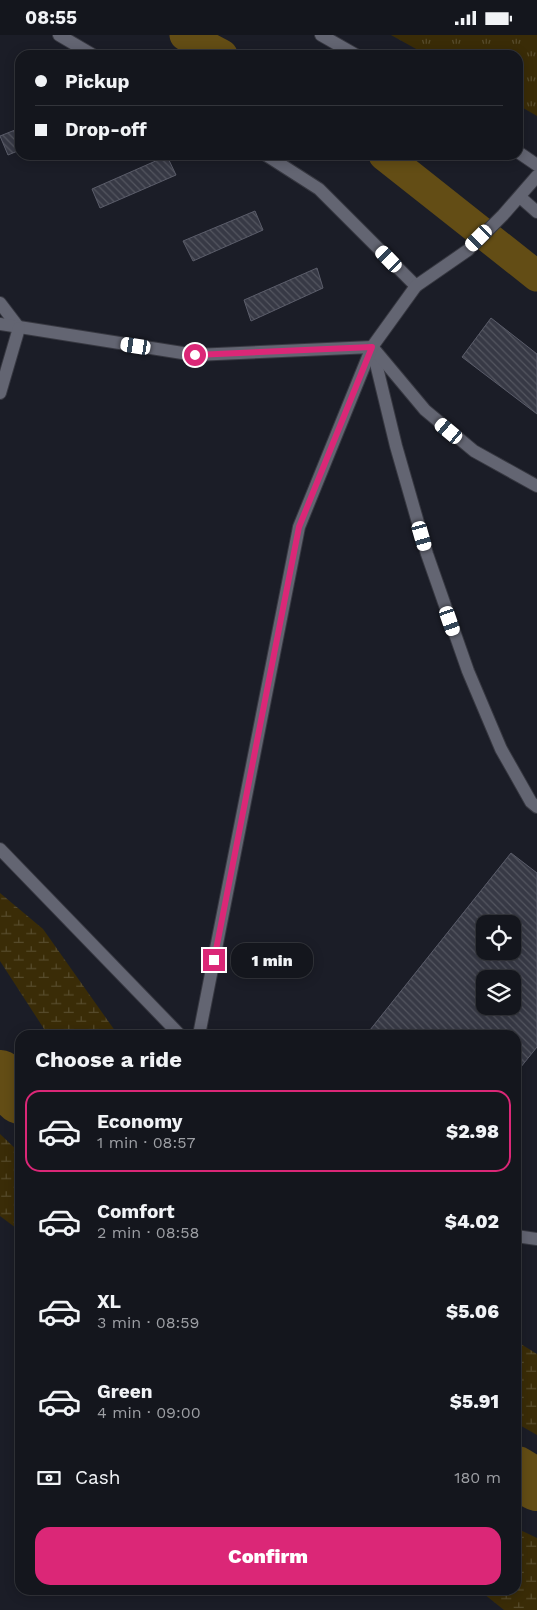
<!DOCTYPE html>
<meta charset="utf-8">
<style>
:root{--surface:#14161d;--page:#1d1f26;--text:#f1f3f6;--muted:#9d9fa4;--line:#33353b;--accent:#db2777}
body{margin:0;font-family:"Work Sans",sans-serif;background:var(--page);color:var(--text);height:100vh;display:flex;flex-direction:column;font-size:19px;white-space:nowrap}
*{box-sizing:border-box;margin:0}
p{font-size:16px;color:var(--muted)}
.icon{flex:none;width:28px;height:28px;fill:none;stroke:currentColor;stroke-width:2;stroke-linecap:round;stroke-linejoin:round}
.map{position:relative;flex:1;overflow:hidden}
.drawer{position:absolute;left:15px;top:995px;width:506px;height:565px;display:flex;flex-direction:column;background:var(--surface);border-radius:15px;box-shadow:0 2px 12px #0003,0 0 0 1px var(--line)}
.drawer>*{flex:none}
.guide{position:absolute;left:15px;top:15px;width:508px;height:110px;border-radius:15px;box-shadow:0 2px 12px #0003,0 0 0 1px var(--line);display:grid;align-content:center;height:110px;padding:0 20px;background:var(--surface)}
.fabs{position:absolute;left:476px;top:880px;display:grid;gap:10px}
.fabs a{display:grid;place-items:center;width:45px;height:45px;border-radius:10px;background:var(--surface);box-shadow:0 2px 12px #0003,0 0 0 1px var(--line);font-size:25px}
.end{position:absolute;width:22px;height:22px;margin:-11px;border:6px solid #db2777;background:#fff;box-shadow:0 0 0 2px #fff}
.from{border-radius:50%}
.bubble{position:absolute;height:35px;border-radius:15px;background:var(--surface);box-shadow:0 2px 12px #0003,0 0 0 1px var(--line);font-size:16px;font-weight:800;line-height:35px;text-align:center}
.car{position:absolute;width:15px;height:30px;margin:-15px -8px;border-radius:6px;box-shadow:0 0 4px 1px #0007;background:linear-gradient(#fff 24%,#345 0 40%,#fff 0 76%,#345 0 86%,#fff 0)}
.guide b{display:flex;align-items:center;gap:18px;height:48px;font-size:19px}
.guide b+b{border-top:1px solid var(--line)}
.guide i{width:12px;height:12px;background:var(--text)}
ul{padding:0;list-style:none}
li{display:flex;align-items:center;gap:15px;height:82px;margin:0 10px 8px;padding:0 10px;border:2px solid transparent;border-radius:15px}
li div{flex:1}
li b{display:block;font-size:19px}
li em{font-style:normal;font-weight:800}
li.active{border-color:var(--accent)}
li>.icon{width:45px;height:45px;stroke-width:1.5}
h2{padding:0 20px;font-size:22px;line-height:60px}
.pay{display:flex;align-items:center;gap:12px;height:55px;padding:0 20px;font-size:19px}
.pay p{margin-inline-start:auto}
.action{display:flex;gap:10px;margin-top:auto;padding:10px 20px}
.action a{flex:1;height:58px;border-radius:15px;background:var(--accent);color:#fff;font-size:20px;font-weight:800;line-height:58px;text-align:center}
.status{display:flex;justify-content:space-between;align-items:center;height:35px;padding:0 25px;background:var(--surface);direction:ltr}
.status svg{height:14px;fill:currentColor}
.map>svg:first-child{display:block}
.grass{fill:url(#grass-tufts)}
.wetland{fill:url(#wetland-marsh)}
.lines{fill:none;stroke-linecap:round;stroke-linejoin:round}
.canal{stroke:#634d15;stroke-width:31}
.river{stroke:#634d15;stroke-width:52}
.building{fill:url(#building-back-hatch);stroke:#5b5d6a;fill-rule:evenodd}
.service-casing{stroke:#373841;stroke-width:14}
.secondary-casing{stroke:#373841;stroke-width:14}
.service{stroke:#636572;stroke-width:12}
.secondary{stroke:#636572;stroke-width:12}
.route{stroke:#db2777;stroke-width:6}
</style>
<div class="status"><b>08:55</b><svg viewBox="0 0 49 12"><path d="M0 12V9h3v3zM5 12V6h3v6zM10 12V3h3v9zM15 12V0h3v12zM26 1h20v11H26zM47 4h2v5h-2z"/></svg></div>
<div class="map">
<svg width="537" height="1575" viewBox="0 0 537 1575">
<defs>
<pattern id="grass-tufts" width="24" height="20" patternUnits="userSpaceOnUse" patternTransform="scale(1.25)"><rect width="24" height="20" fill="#3a2c07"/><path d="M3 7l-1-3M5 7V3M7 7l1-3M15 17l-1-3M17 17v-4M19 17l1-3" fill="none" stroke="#564b2b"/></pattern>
<pattern id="wetland-marsh" width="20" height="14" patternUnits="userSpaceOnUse" patternTransform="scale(1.25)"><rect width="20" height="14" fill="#3a2c07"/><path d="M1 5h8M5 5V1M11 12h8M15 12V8" fill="none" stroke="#564b2b"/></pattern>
<pattern id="building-back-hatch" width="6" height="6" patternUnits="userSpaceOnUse" patternTransform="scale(1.25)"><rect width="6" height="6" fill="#373945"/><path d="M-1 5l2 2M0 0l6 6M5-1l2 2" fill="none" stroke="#545660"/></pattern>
</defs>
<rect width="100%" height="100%" fill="#1b1d27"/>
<polygon class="grass" points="391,0 537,0 537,81 518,70 518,20 427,20"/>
<g class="wetland">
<polygon points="0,858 43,894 118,1000 48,1000 0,926"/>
<polygon points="0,1099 20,1118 20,1196 0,1181"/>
<polygon points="516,1306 537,1319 537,1400 516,1388"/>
<polygon points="516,1493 537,1503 537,1575 504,1575 479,1555 516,1555"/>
</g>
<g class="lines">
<g class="canal">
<polyline points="185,0 222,20"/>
<polyline points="384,120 537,241"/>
</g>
<g class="river">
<polyline points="0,1041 20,1063"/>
<polyline points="516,1437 537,1450"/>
</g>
</g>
<g class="building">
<polygon points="20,93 20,115 8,120 0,101"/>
<polygon points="167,121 176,140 100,173 92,154"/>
<polygon points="255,176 263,195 193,226 183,206"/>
<polygon points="317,233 323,253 251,286 244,265"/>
<polygon points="491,283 537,319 537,379 462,322"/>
<path d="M511,818L537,838V1012L516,1038V1000H366ZM485,889H512V916H485ZM485,944H512V971H485Z"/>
</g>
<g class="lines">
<defs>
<g id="service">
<polyline points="59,0 93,20"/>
<polyline points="266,120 319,154 416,251"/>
<polyline points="520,162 537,177"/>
<polyline points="0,268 19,293"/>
<polyline points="0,289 195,320 372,312"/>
<polyline points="372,312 396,411 427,519 468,636 501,714 531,767 537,772"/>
<polyline points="374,314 425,375 474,416 537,451"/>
<polyline points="0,358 19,293"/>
<polyline points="0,814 180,1000"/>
<polyline points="199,1000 299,492 372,312 416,251 468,215 503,180 537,141"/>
<polyline points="516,1201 537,1204"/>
</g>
<g id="secondary">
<polyline points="321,0 356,20"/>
<polyline points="518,117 537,130"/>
</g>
</defs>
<use href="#service" class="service-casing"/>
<use href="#secondary" class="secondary-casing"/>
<use href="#service" class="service"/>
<use href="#secondary" class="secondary"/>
</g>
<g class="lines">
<polyline class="route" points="195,320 372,312 299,492 214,925"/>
</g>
</svg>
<div class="fabs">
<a><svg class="icon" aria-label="locate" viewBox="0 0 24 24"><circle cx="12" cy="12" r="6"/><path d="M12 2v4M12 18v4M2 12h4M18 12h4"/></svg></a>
<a><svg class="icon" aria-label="layers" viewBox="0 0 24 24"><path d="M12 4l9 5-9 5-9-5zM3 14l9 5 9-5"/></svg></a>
</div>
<i class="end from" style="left:195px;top:320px"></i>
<i class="end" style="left:214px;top:925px"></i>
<div class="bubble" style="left:231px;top:908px;width:82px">1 min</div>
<i class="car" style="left:479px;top:203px;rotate:225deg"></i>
<i class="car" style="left:389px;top:224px;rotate:316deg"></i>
<i class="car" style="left:136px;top:311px;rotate:279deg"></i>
<i class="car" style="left:449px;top:396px;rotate:310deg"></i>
<i class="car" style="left:422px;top:501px;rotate:164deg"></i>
<i class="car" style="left:450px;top:586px;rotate:161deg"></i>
<div class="guide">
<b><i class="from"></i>Pickup</b>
<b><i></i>Drop-off</b>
</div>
<section class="drawer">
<h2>Choose a ride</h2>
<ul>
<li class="active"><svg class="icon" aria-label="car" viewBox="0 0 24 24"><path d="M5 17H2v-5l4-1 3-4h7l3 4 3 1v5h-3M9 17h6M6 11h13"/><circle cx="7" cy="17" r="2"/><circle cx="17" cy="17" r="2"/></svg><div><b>Economy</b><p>1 min · 08:57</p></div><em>$2.98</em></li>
<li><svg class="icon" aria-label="car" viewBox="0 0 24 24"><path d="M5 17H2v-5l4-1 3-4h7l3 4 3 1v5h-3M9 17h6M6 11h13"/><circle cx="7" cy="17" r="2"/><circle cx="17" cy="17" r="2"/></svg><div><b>Comfort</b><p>2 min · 08:58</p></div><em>$4.02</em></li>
<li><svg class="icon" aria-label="car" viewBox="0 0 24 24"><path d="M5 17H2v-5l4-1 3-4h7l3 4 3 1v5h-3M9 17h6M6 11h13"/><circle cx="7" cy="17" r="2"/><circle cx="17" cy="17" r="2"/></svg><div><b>XL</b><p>3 min · 08:59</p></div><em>$5.06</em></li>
<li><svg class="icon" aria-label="car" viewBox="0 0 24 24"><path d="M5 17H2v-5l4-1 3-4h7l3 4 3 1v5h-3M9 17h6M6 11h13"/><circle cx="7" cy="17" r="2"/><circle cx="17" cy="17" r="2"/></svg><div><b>Green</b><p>4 min · 09:00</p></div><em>$5.91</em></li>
</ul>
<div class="pay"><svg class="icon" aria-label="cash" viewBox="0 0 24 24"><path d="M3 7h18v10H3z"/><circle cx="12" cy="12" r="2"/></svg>Cash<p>180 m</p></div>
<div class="action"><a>Confirm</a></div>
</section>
</div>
